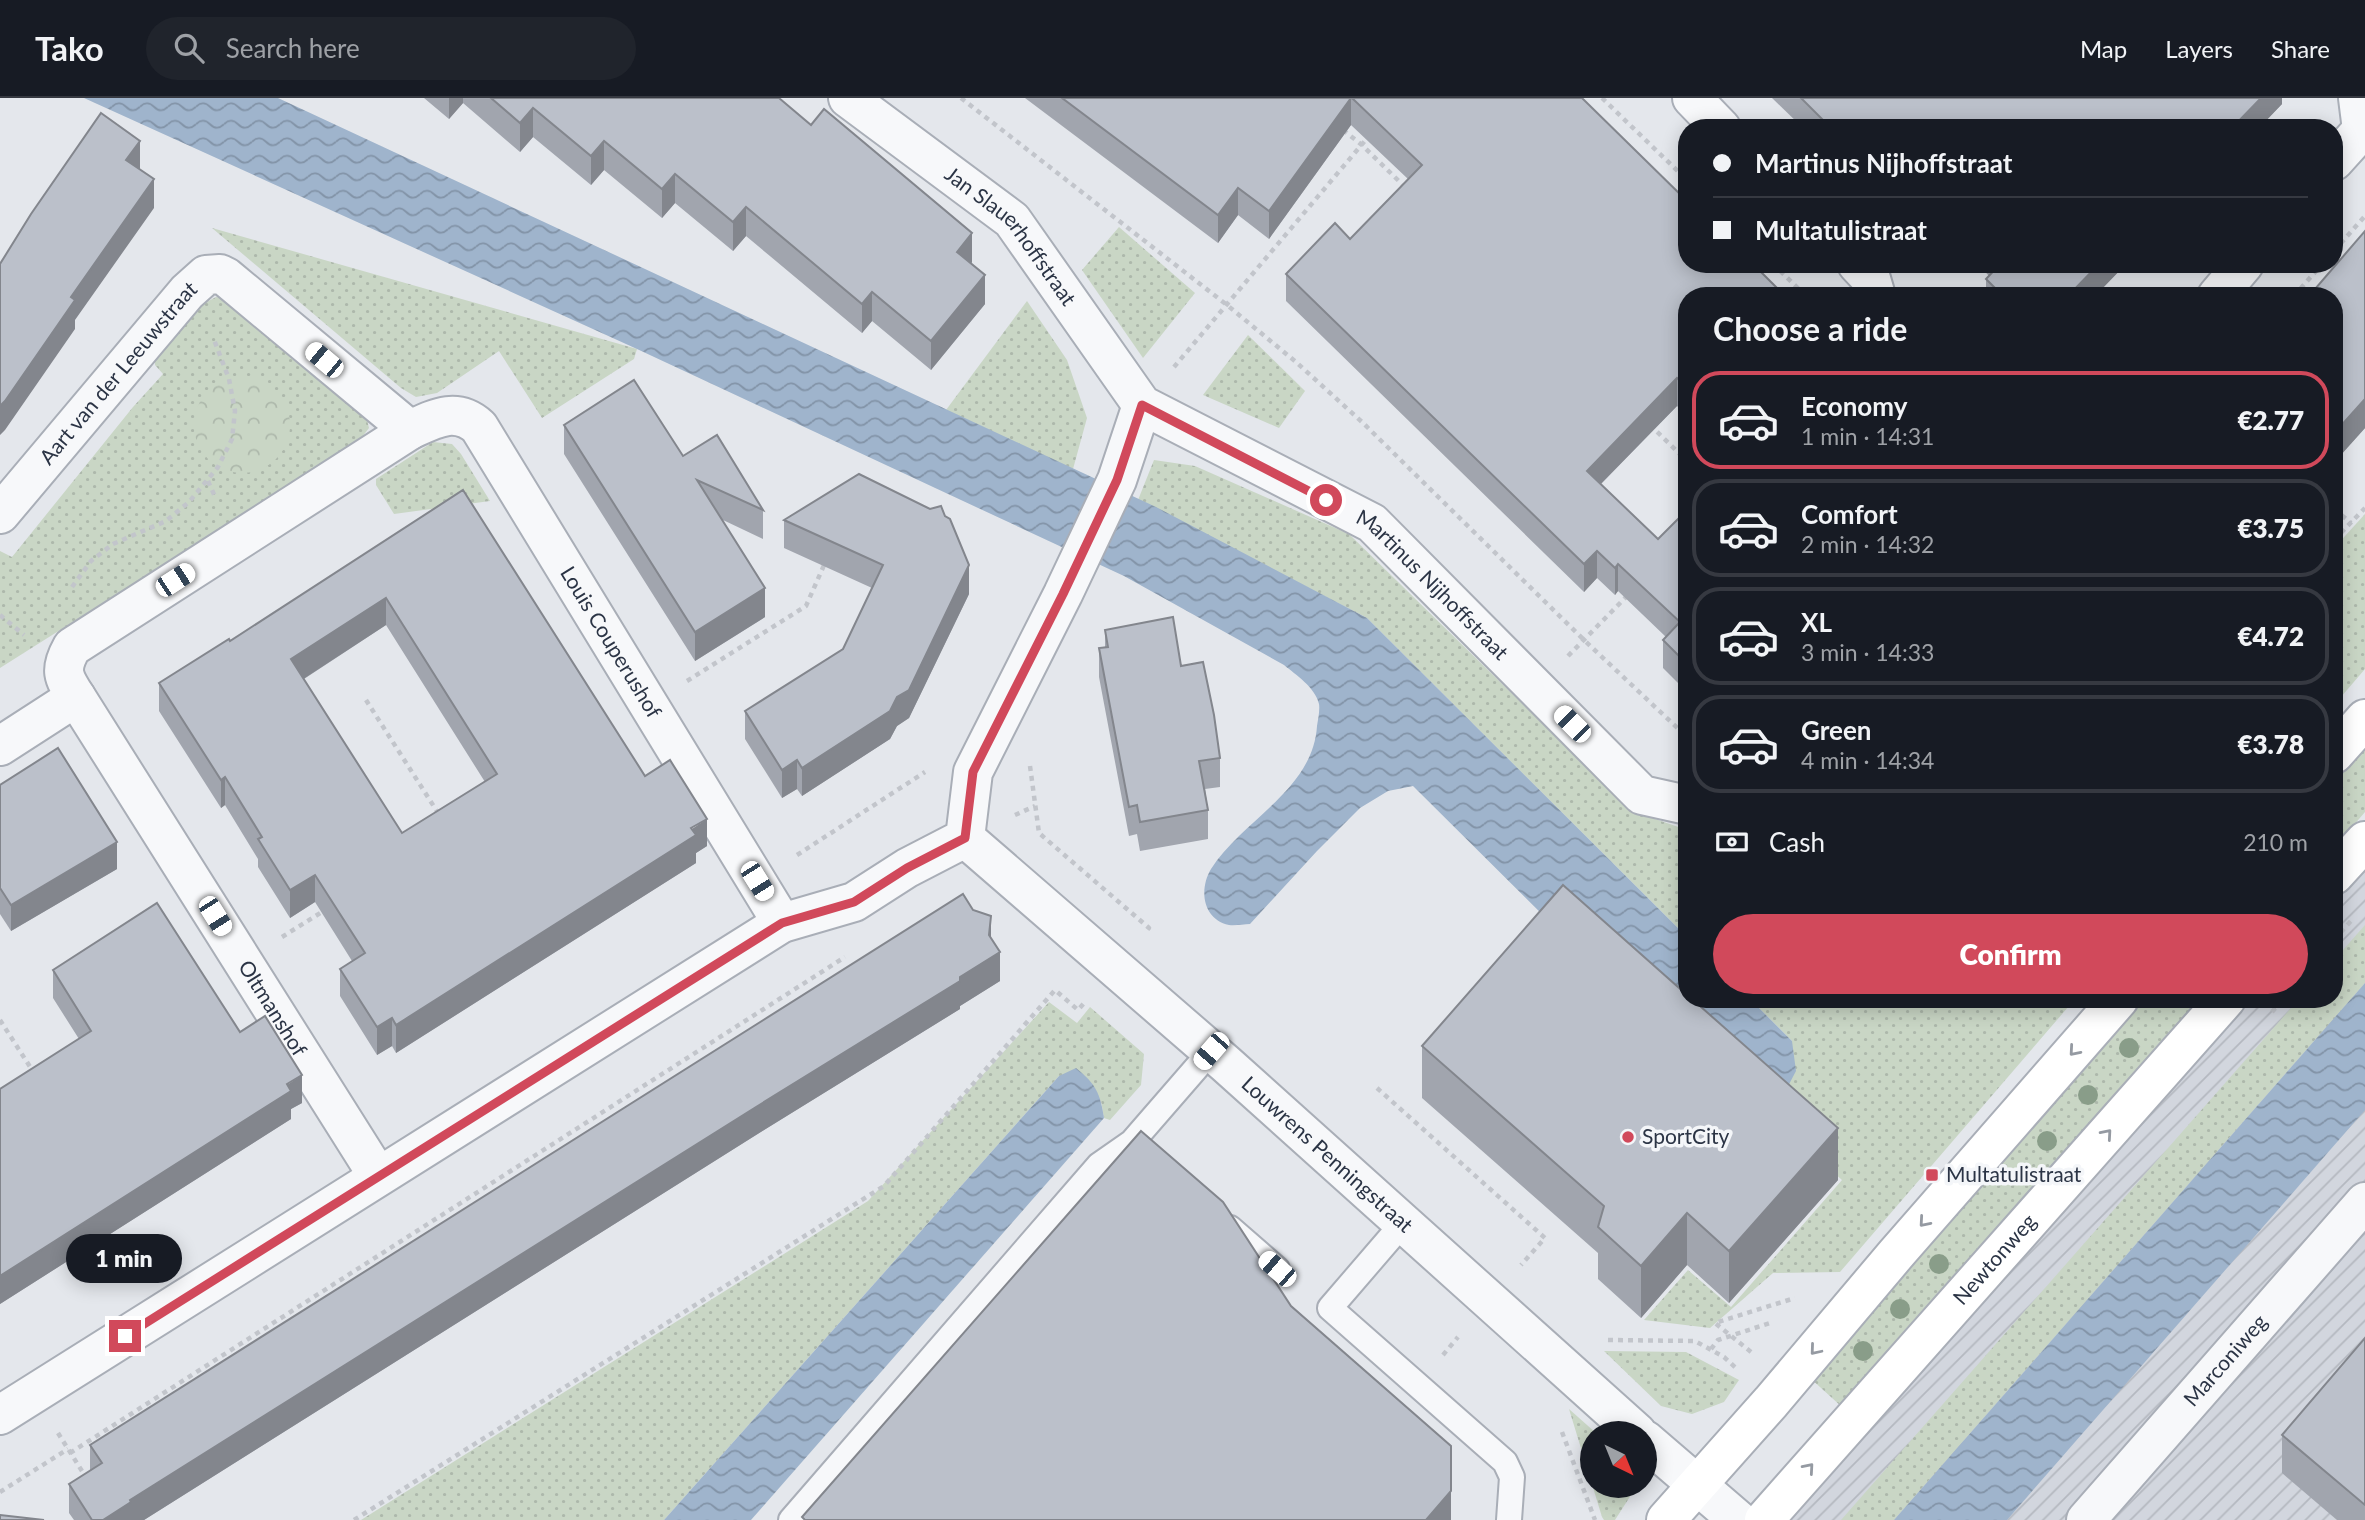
<!DOCTYPE html>
<meta charset="utf-8">
<style>
:root{--surface:#171b24;--page:#20242c;--text:#f1f3f6;--muted:#9ea1a6;--line:#363941;--accent:#d1495b}
body{margin:0;font-family:Lato,sans-serif;background:var(--page);color:var(--text);height:100vh;display:flex;flex-direction:column;font-size:26px;white-space:nowrap}
*{box-sizing:border-box;margin:0}
p{font-size:23px;color:var(--muted)}
.icon{flex:none;width:38px;height:38px;fill:none;stroke:currentColor;stroke-width:2;stroke-linecap:round;stroke-linejoin:round}
.map{position:relative;flex:1;overflow:hidden}
.side{position:absolute;left:1678px;top:189px;width:665px;height:721px;display:flex;flex-direction:column;background:var(--surface);border-radius:28px;box-shadow:0 4px 18px #0003}
.side>*{flex:none}
.hud{position:absolute;left:1678px;top:21px;width:665px;height:154px;border-radius:28px;box-shadow:0 4px 18px #0003;display:grid;align-content:center;height:154px;padding:0 35px;background:var(--surface)}
.needle{width:46px;rotate:137deg}
.buttons{position:absolute;left:1580px;top:1323px;display:grid;gap:14px}
.buttons a{display:grid;place-items:center;width:77px;height:77px;border-radius:50%;background:var(--surface);box-shadow:0 4px 18px #0003;font-size:35px}
.end{position:absolute;width:32px;height:32px;margin:-16px;border:9px solid #d1495b;background:#fff;box-shadow:0 0 0 4px #fff}
.from{border-radius:50%}
.bubble{position:absolute;height:49px;border-radius:24px;background:var(--surface);box-shadow:0 4px 18px #0003;font-size:23px;font-weight:800;line-height:49px;text-align:center}
.car{position:absolute;width:21px;height:42px;margin:-21px -10px;border-radius:9px;box-shadow:0 0 5px 2px #0007;background:linear-gradient(#fff 24%,#345 0 40%,#fff 0 76%,#345 0 86%,#fff 0)}
.hud b{display:flex;align-items:center;gap:24px;height:66px;font-size:26px}
.hud b+b{border-top:2px solid var(--line)}
.hud i{width:18px;height:18px;background:var(--text)}
ul{padding:0;list-style:none}
li{display:flex;align-items:center;gap:21px;height:98px;margin:0 14px 10px;padding:0 21px;border:4px solid var(--line);border-radius:28px}
li div{flex:1}
li b{display:block;font-size:26px}
li em{font-style:normal;font-weight:800}
li.active{border-color:var(--accent)}
li>.icon{width:63px;height:63px;stroke-width:1.5}
h2{padding:0 35px;font-size:32px;line-height:84px}
.pay{display:flex;align-items:center;gap:18px;height:77px;padding:0 35px;font-size:26px}
.pay p{margin-inline-start:auto}
.action{display:flex;gap:14px;margin-top:auto;padding:14px 35px}
.action a{flex:1;height:80px;border-radius:42px;background:var(--accent);color:#fff;font-size:28px;font-weight:800;line-height:80px;text-align:center}
header{display:flex;align-items:center;gap:42px;box-sizing:border-box;height:98px;padding:0 35px;background:var(--surface);border-bottom:2px solid var(--line)}
header strong{font-size:33px}
nav{display:flex;gap:38px;margin-inline-start:auto;font-size:24px}
.search{width:490px;height:63px;background:var(--page);display:flex;align-items:center;gap:18px;box-sizing:border-box;padding:0 24px;border-radius:38px;color:var(--muted);font-size:26px}
.map>svg:first-child{display:block}
.industrial{fill:url(#industrial-furrows)}
.grass{fill:url(#grass-dots)}
.park{fill:url(#park-crowns)}
.water{fill:url(#water-waves)}
.lines{fill:none;stroke-linecap:round;stroke-linejoin:round}
.lane-casing{stroke:#a9aeb7;stroke-width:28}
.street-casing{stroke:#a9aeb7;stroke-width:42}
.secondary-casing{stroke:#a9aeb7;stroke-width:42}
.path{stroke:#c2c5cb;stroke-width:4.5;stroke-dasharray:5 5;stroke-linecap:butt}
.lane{stroke:#f7f8fa;stroke-width:24}
.street{stroke:#f7f8fa;stroke-width:38}
.secondary{stroke:#fff;stroke-width:38}
.tree{fill:#899d89}
.wall{fill:#a1a5ae;fill-rule:evenodd}
.shaded-wall{fill:#83868d}
.building{fill:#bbc0ca;stroke:#83868d;stroke-width:2;fill-rule:evenodd}
.oneway{stroke:#959aa2}
.route{stroke:#d1495b;stroke-width:9}
.poi-dot{fill:#d1495b;stroke:#f4f6f9;stroke-width:2.5}
.labels{text-anchor:middle;stroke-width:7;stroke-linejoin:round;paint-order:stroke}
.street-label{font-size:21px;fill:#2b3445;stroke:#f4f6f9}
.poi-label{font-size:21px;fill:#2b3445;stroke:#f4f6f9;text-anchor:start}
</style>
<header>
<strong>Tako</strong>
<div class="search"><svg class="icon" aria-label="search" viewBox="0 0 24 24"><circle cx="10" cy="10" r="6"/><path d="M15 15l6 6"/></svg>Search here</div>
<nav><a>Map</a><a>Layers</a><a>Share</a></nav>
</header>
<div class="map">
<svg width="2365" height="1422" viewBox="0 0 2365 1422">
<defs>
<pattern id="industrial-furrows" width="10" height="10" patternUnits="userSpaceOnUse" patternTransform="scale(1.75)"><rect width="10" height="10" fill="#d2d6de"/><path d="M-1 1l2-2M0 10L10 0M9 11l2-2" fill="none" stroke="#b4b8c0"/></pattern>
<pattern id="grass-dots" width="8" height="8" patternUnits="userSpaceOnUse" patternTransform="scale(1.75)"><rect width="8" height="8" fill="#c9d6c5"/><path d="M2 2h.1M6 6h.1" fill="none" stroke="#adb8ab" stroke-width="1.8" stroke-linecap="round"/></pattern>
<pattern id="park-crowns" width="20" height="18" patternUnits="userSpaceOnUse" patternTransform="scale(1.75)"><rect width="20" height="18" fill="#c9d6c5"/><path d="M2 6a3 3 0 1 1 6 0M12 15a3 3 0 1 1 6 0" fill="none" stroke="#adb8ab"/></pattern>
<pattern id="water-waves" width="16" height="10" patternUnits="userSpaceOnUse" patternTransform="scale(1.75)"><rect width="16" height="10" fill="#9fb4cc"/><path d="M0 5q4-4 8 0t8 0" fill="none" stroke="#8293a7"/></pattern>
</defs>
<rect width="100%" height="100%" fill="#e4e7ec"/>
<polygon class="industrial" points="2365,768 2365,1422 1792,1422 2249,901 2334,901 2335,803"/>
<g class="grass">
<polygon points="1119,129 1195,195 1143,260 1082,172"/>
<polygon points="212,130 637,251 634,261 542,320 499,253 437,295 416,299 401,290"/>
<polygon points="216,199 229,201 365,314 369,330 359,343 0,570 0,453 12,459 133,309 163,276 155,267 155,258 199,208"/>
<polygon points="1027,203 1067,262 1087,320 1073,371 946,312"/>
<polygon points="1248,237 1305,293 1279,330 1203,297"/>
<polygon points="433,344 452,346 461,356 490,403 394,416 376,387 376,381"/>
<polygon points="1154,362 1195,368 1349,436 1632,713 1687,732 1687,839 1367,520 1138,402"/>
<polygon points="2365,416 2365,571 2335,606 2335,449"/>
<polygon points="2365,649 2365,714 2335,749 2335,683"/>
<polygon points="2365,827 2365,885 1894,1422 1841,1422 2299,901 2334,901 2335,861"/>
<polygon points="1750,901 2075,901 1840,1174 1773,1175 1710,1230 1644,1222 1688,1172 1731,1209 1842,1082 1748,998 1792,943"/>
<polygon points="2143,901 2200,901 1842,1309 1810,1280"/>
<polygon points="1049,904 1077,925 1090,909 1144,956 1141,987 1110,1022 1104,1020 1101,1003 1059,978 664,1422 361,1422 868,1103"/>
<polygon points="1604,1253 1686,1254 1739,1282 1724,1304 1692,1316 1661,1308"/>
<polygon points="1569,1311 1596,1335 1592,1335 1592,1388 1629,1388 1631,1397 1615,1422 1604,1422 1602,1419"/>
</g>
<circle class="park" cx="242" cy="327" r="48"/>
<g class="water">
<path d="M84,0H278L1156,409L1367,520L1687,839V901H1750L1792,943L1796,973L1786,992L1567,841L1413,688L1388,693L1360,710L1317,753L1250,826C1244,826 1235,828 1229,827C1202,821 1199,791 1211,771C1242,722 1313,692 1317,628C1318,622 1320,612 1319,606C1315,589 1296,577 1284,567L1124,478L637,251Z"/>
<polygon points="2365,885 2365,1012 2007,1422 1894,1422"/>
<path d="M1076,970C1096,986 1100,995 1104,1020L751,1422H664L1059,978Z"/>
</g>
<g class="lines">
<defs>
<g id="lane">
<polyline points="1404,1124 1330,1210 1505,1364 1512,1379 1509,1422"/>
<polyline points="1230,1130 1277,1171"/>
<polyline points="791,1422 1099,1067 1132,1044 1211,953"/>
</g>
<g id="street">
<path id="s1" d="M848,0L1012,122L1142,307L1372,425L1642,697L1687,707"/>
<polyline points="1692,0 1721,30"/>
<polyline points="2334,63 2362,32 2358,0"/>
<polyline points="1857,166 1871,181 1876,198"/>
<polyline points="2217,198 2244,166"/>
<path id="s2" d="M410,332C434,321 456,308 479,329L782,825"/>
<path id="s3" d="M0,416L187,194L206,177L220,176L226,179L410,332L72,549C59,572 63,579 76,599L0,648"/>
<path id="s4" d="M76,599L378,1078"/>
<path id="s5" d="M965,740L1226,966L1637,1335"/>
<polyline points="0,1317 782,825 854,804 907,770 965,740 973,674 1063,496 1117,382 1142,307"/>
<polyline points="1645,1342 1738,1422"/>
<path id="s6" d="M2086,1422L2365,1104"/>
</g>
<g id="secondary">
<polyline points="2334,656 2365,621"/>
<polyline points="2334,777 2365,743"/>
<polyline points="1666,1422 1771,1304 1896,1156 2119,901"/>
<path id="s7" d="M1764,1422L2226,901"/>
</g>
</defs>
<use href="#lane" class="lane-casing"/>
<use href="#street" class="street-casing"/>
<use href="#secondary" class="secondary-casing"/>
<g class="path">
<polyline points="961,0 1227,207 1296,264 1362,324 1584,542 1687,639"/>
<polyline points="1602,0 1687,82"/>
<polyline points="1343,32 1362,47 1406,90"/>
<polyline points="2334,153 2365,118"/>
<polyline points="1773,166 1806,198"/>
<polyline points="2294,198 2322,166"/>
<polyline points="1174,269 1369,38"/>
<polyline points="1650,327 1687,363"/>
<polyline points="208,383 216,401"/>
<polyline points="2334,411 2351,425"/>
<polyline points="2334,442 2365,410"/>
<polyline points="72,489 91,463 113,446 166,423 189,404 218,369 232,341 235,313 229,281 213,239"/>
<polyline points="0,517 24,537"/>
<polyline points="1568,558 1628,497"/>
<polyline points="687,583 806,508 825,465"/>
<polyline points="366,602 440,718"/>
<polyline points="1030,668 1039,735 1149,830 1145,834"/>
<polyline points="1015,717 1035,708"/>
<polyline points="797,757 925,674"/>
<polyline points="282,839 325,812"/>
<polyline points="2334,842 2351,823"/>
<polyline points="2272,914 2283,901"/>
<polyline points="0,922 34,975"/>
<polyline points="1377,990 1545,1140 1521,1167"/>
<polyline points="1608,1242 1695,1243 1724,1259 1737,1271"/>
<polyline points="1711,1251 1718,1242 1773,1224"/>
<polyline points="1751,1254 1715,1225 1795,1200"/>
<polyline points="1443,1257 1458,1239"/>
<polyline points="1562,1334 1595,1422"/>
<polyline points="58,1335 87,1381"/>
<polyline points="70,1355 845,859"/>
<polyline points="0,1394 68,1351"/>
<polyline points="354,1422 884,1088 1055,892 1078,912 1085,904"/>
</g>
<use href="#lane" class="lane"/>
<use href="#street" class="street"/>
<use href="#secondary" class="secondary"/>
</g>
<g class="tree">
<circle cx="2129" cy="950" r="10"/>
<circle cx="2088" cy="997" r="10"/>
<circle cx="2047" cy="1043" r="10"/>
<circle cx="1939" cy="1166" r="10"/>
<circle cx="1900" cy="1211" r="10"/>
<circle cx="1863" cy="1253" r="10"/>
</g>
<g class="wall">
<polygon points="424,0 779,0 972,164 971,166 985,206 931,272 872,223 862,235 746,138 733,153 675,105 662,120 604,72 591,87 533,39 520,54 463,5 449,21"/>
<polygon points="1025,0 1582,0 1687,198 1687,317 1677,308 1601,386 1658,441 1687,412 1687,594 1663,570 1663,542 1666,539 1618,493 1615,497 1597,480 1584,494 1286,203 1286,176 1350,141 1408,81 1351,27 1269,141 1238,117 1218,145"/>
<polygon points="1772,0 2282,0 2282,6 2259,30 1803,30"/>
<polygon points="2365,133 2365,330 2339,359 2334,356 2334,198"/>
<polygon points="1978,166 2126,166 2095,198 1986,198 1986,181 1989,178"/>
<polygon points="564,327 683,358 763,412 763,441 723,422 765,519 695,563 564,356"/>
<path d="M463,392L645,678L707,748L696,755V765L396,955L392,948L377,957L340,898V871L352,863L315,804L290,820L258,769V761L225,707L221,710L159,613V585L230,543ZM386,527L485,684L402,735L304,581Z"/>
<polygon points="784,422 969,496 909,620 897,628 890,641 802,698 797,691 782,700 745,641 745,613 843,551 872,490 784,450"/>
<polygon points="1105,532 1181,568 1220,660 1220,689 1205,691 1208,712 1208,741 1140,753 1137,736 1129,738 1099,579 1099,550 1105,549"/>
<polygon points="0,687 117,771 11,833 0,816"/>
<polygon points="991,840 1000,883 960,908 960,911 756,1037 144,1422 74,1422 69,1415 69,1386 90,1373 90,1347"/>
<polygon points="53,872 240,934 302,1005 291,1011 291,1021 0,1206 0,991 79,941 53,900"/>
<polygon points="1422,948 1838,1082 1729,1205 1687,1167 1641,1220 1598,1181 1598,1155 1422,1000"/>
<polygon points="2365,1240 2365,1422 2337,1422 2282,1375 2282,1337"/>
</g>
<g class="shaded-wall">
<polygon points="449,0 463,0 463,5 449,21"/>
<polygon points="1351,0 1351,27 1269,141 1269,113"/>
<polygon points="2261,0 2282,0 2282,6 2259,30 2232,30"/>
<polygon points="533,10 533,39 520,54 520,25"/>
<polygon points="140,43 140,72 126,62"/>
<polygon points="604,43 604,72 591,87 591,58"/>
<polygon points="675,76 675,105 662,120 662,91"/>
<polygon points="154,81 154,110 75,222 75,231 5,332 0,337 0,308 71,199"/>
<polygon points="1238,90 1238,117 1218,145 1218,117"/>
<polygon points="746,109 746,138 733,153 733,124"/>
<polygon points="972,135 972,164 957,183 957,154"/>
<polygon points="2099,166 2126,166 2095,198 2068,198"/>
<polygon points="985,177 985,206 931,272 931,243"/>
<polygon points="872,194 872,223 862,235 862,206"/>
<polygon points="1677,280 1677,308 1587,400 1587,373"/>
<polygon points="2365,301 2365,330 2339,359 2339,330"/>
<polygon points="1597,453 1597,480 1584,494 1584,466"/>
<polygon points="1618,466 1618,493 1615,497 1615,470"/>
<polygon points="969,467 969,496 909,620 897,628 890,641 802,698 802,670 897,599"/>
<polygon points="765,490 765,519 695,563 695,534"/>
<polygon points="386,500 386,527 291,589 291,561"/>
<polygon points="797,662 797,691 782,700 782,672"/>
<polygon points="225,679 225,707 221,710 221,682"/>
<polygon points="707,721 707,748 696,755 696,765 396,955 396,927"/>
<polygon points="117,744 117,771 11,833 11,807"/>
<polygon points="315,777 315,804 290,820 290,792"/>
<polygon points="991,818 991,847 1000,854 1000,883 960,908 960,911 756,1037 144,1422 103,1422 130,1402 960,879 989,837"/>
<polygon points="392,920 392,948 377,957 377,929"/>
<polygon points="302,977 302,1005 291,1011 291,1021 0,1206 0,1178"/>
<polygon points="1838,1030 1838,1082 1729,1205 1729,1153"/>
<polygon points="1687,1115 1687,1167 1641,1220 1641,1168"/>
<polygon points="1451,1393 1451,1422 1426,1422"/>
</g>
<g class="building">
<polygon points="491,0 779,0 811,27 824,11 972,135 957,154 985,177 931,243 872,194 862,206 746,109 733,124 675,76 662,91 604,43 591,58 533,10 520,25"/>
<polygon points="1062,0 1351,0 1269,113 1238,90 1218,117"/>
<polygon points="1352,0 1582,0 1687,103 1687,166 1753,166 1785,198 1687,198 1687,290 1677,280 1587,373 1658,441 1687,412 1687,566 1663,542 1680,524 1618,466 1615,470 1597,453 1584,466 1286,176 1335,125 1350,141 1422,67"/>
<polygon points="1801,0 2261,0 2232,30 1831,30"/>
<polygon points="101,15 140,43 126,62 154,81 71,199 75,202 5,303 0,308 0,166 31,116"/>
<polygon points="2365,133 2365,301 2339,330 2334,327 2334,198 2309,198"/>
<polygon points="2000,166 2099,166 2068,198 2003,198 1986,181"/>
<polygon points="634,282 683,358 717,337 763,412 697,382 765,490 695,534 564,327"/>
<polygon points="859,376 930,411 941,408 945,418 950,421 969,467 909,592 897,599 890,613 802,670 797,662 782,672 745,613 843,551 883,467 784,422"/>
<path d="M463,392L645,678L670,662L707,721L691,730L696,737L396,927L392,920L377,929L340,871L365,855L315,777L290,792L258,741L262,739L225,679L221,682L159,585L229,541L230,543ZM386,500L497,676L402,735L291,561Z"/>
<polygon points="1173,519 1181,568 1203,564 1214,617 1220,660 1199,663 1208,712 1140,724 1137,707 1129,709 1099,550 1108,549 1105,532"/>
<polygon points="58,650 117,744 11,807 0,790 0,687"/>
<polygon points="1563,787 1687,897 1687,901 1692,901 1838,1030 1729,1153 1687,1115 1641,1168 1598,1129 1604,1108 1422,948"/>
<polygon points="963,796 973,812 991,818 989,837 1000,854 960,879 960,883 756,1009 130,1402 131,1404 103,1422 92,1422 69,1386 102,1365 90,1347"/>
<polygon points="157,805 240,934 265,918 302,977 287,986 291,993 0,1178 0,991 91,933 53,872"/>
<polygon points="1141,1033 1223,1104 1291,1208 1451,1348 1451,1393 1426,1422 805,1422 802,1419"/>
<polygon points="2365,1240 2365,1407 2282,1337"/>
<polygon points="0,1417 44,1422 0,1422"/>
</g>
<defs><path id="oneway-chevron" d="M-2-3.5L2.5 0L-2 3.5" fill="none" stroke-width="1.6" stroke-linecap="round" stroke-linejoin="round" transform="scale(1.75)"/></defs>
<g class="oneway">
<use href="#oneway-chevron" transform="translate(2074 953) rotate(131)"/>
<use href="#oneway-chevron" transform="translate(2107 1036) rotate(-49)"/>
<use href="#oneway-chevron" transform="translate(1924 1124) rotate(131)"/>
<use href="#oneway-chevron" transform="translate(1815 1252) rotate(130)"/>
<use href="#oneway-chevron" transform="translate(1809 1370) rotate(-49)"/>
</g>
<g class="lines">
<polyline class="route" points="125,1238 782,825 854,804 907,770 965,740 973,674 1063,496 1117,382 1142,307 1326,402"/>
</g>
<g class="poi-dot">
<circle cx="1628" cy="1039" r="7"/>
<rect x="1925" y="1070" width="14" height="14" rx="3.5"/>
</g>
<g class="labels">
<g class="street-label">
<text dy="7" stroke="none"><textPath href="#s1" startOffset="215">Jan Slauerhoffstraat</textPath></text>
<text dy="7" stroke="none"><textPath href="#s3" startOffset="184">Aart van der Leeuwstraat</textPath></text>
<text dy="7" stroke="none"><textPath href="#s1" startOffset="775">Martinus Nijhoffstraat</textPath></text>
<text dy="7" stroke="none"><textPath href="#s2" startOffset="327">Louis Couperushof</textPath></text>
<text dy="7" stroke="none"><textPath href="#s4" startOffset="368">Oltmanshof</textPath></text>
<text dy="7" stroke="none"><textPath href="#s5" startOffset="481">Louwrens Penningstraat</textPath></text>
<text dy="7" stroke="none"><textPath href="#s7" startOffset="348">Newtonweg</textPath></text>
<text dy="7" stroke="none"><textPath href="#s6" startOffset="212">Marconiweg</textPath></text>
</g>
<g class="poi-label">
<text x="1642" y="1046">SportCity</text>
<text x="1946" y="1084">Multatulistraat</text>
</g>
</g>
</svg>
<div class="buttons">
<a><svg class="needle" viewBox="-14 -14 28 28"><path d="M0-13l5 13h-10z" fill="#e53935"/><path d="M0 13l5-13h-10z" fill="#9ea1a6"/></svg></a>
</div>
<i class="end from" style="left:1326px;top:402px"></i>
<i class="end" style="left:125px;top:1238px"></i>
<div class="bubble" style="left:66px;top:1136px;width:116px">1 min</div>
<i class="car" style="left:324px;top:262px;rotate:310deg"></i>
<i class="car" style="left:175px;top:482px;rotate:57deg"></i>
<i class="car" style="left:1572px;top:626px;rotate:315deg"></i>
<i class="car" style="left:757px;top:783px;rotate:148deg"></i>
<i class="car" style="left:215px;top:818px;rotate:148deg"></i>
<i class="car" style="left:1211px;top:953px;rotate:221deg"></i>
<i class="car" style="left:1277px;top:1171px;rotate:311deg"></i>
<div class="hud">
<b><i class="from"></i>Martinus Nijhoffstraat</b>
<b><i></i>Multatulistraat</b>
</div>
<section class="side">
<h2>Choose a ride</h2>
<ul>
<li class="active"><svg class="icon" aria-label="car" viewBox="0 0 24 24"><path d="M5 17H2v-5l4-1 3-4h7l3 4 3 1v5h-3M9 17h6M6 11h13"/><circle cx="7" cy="17" r="2"/><circle cx="17" cy="17" r="2"/></svg><div><b>Economy</b><p>1 min · 14:31</p></div><em>€2.77</em></li>
<li><svg class="icon" aria-label="car" viewBox="0 0 24 24"><path d="M5 17H2v-5l4-1 3-4h7l3 4 3 1v5h-3M9 17h6M6 11h13"/><circle cx="7" cy="17" r="2"/><circle cx="17" cy="17" r="2"/></svg><div><b>Comfort</b><p>2 min · 14:32</p></div><em>€3.75</em></li>
<li><svg class="icon" aria-label="car" viewBox="0 0 24 24"><path d="M5 17H2v-5l4-1 3-4h7l3 4 3 1v5h-3M9 17h6M6 11h13"/><circle cx="7" cy="17" r="2"/><circle cx="17" cy="17" r="2"/></svg><div><b>XL</b><p>3 min · 14:33</p></div><em>€4.72</em></li>
<li><svg class="icon" aria-label="car" viewBox="0 0 24 24"><path d="M5 17H2v-5l4-1 3-4h7l3 4 3 1v5h-3M9 17h6M6 11h13"/><circle cx="7" cy="17" r="2"/><circle cx="17" cy="17" r="2"/></svg><div><b>Green</b><p>4 min · 14:34</p></div><em>€3.78</em></li>
</ul>
<div class="pay"><svg class="icon" aria-label="cash" viewBox="0 0 24 24"><path d="M3 7h18v10H3z"/><circle cx="12" cy="12" r="2"/></svg>Cash<p>210 m</p></div>
<div class="action"><a>Confirm</a></div>
</section>
</div>
